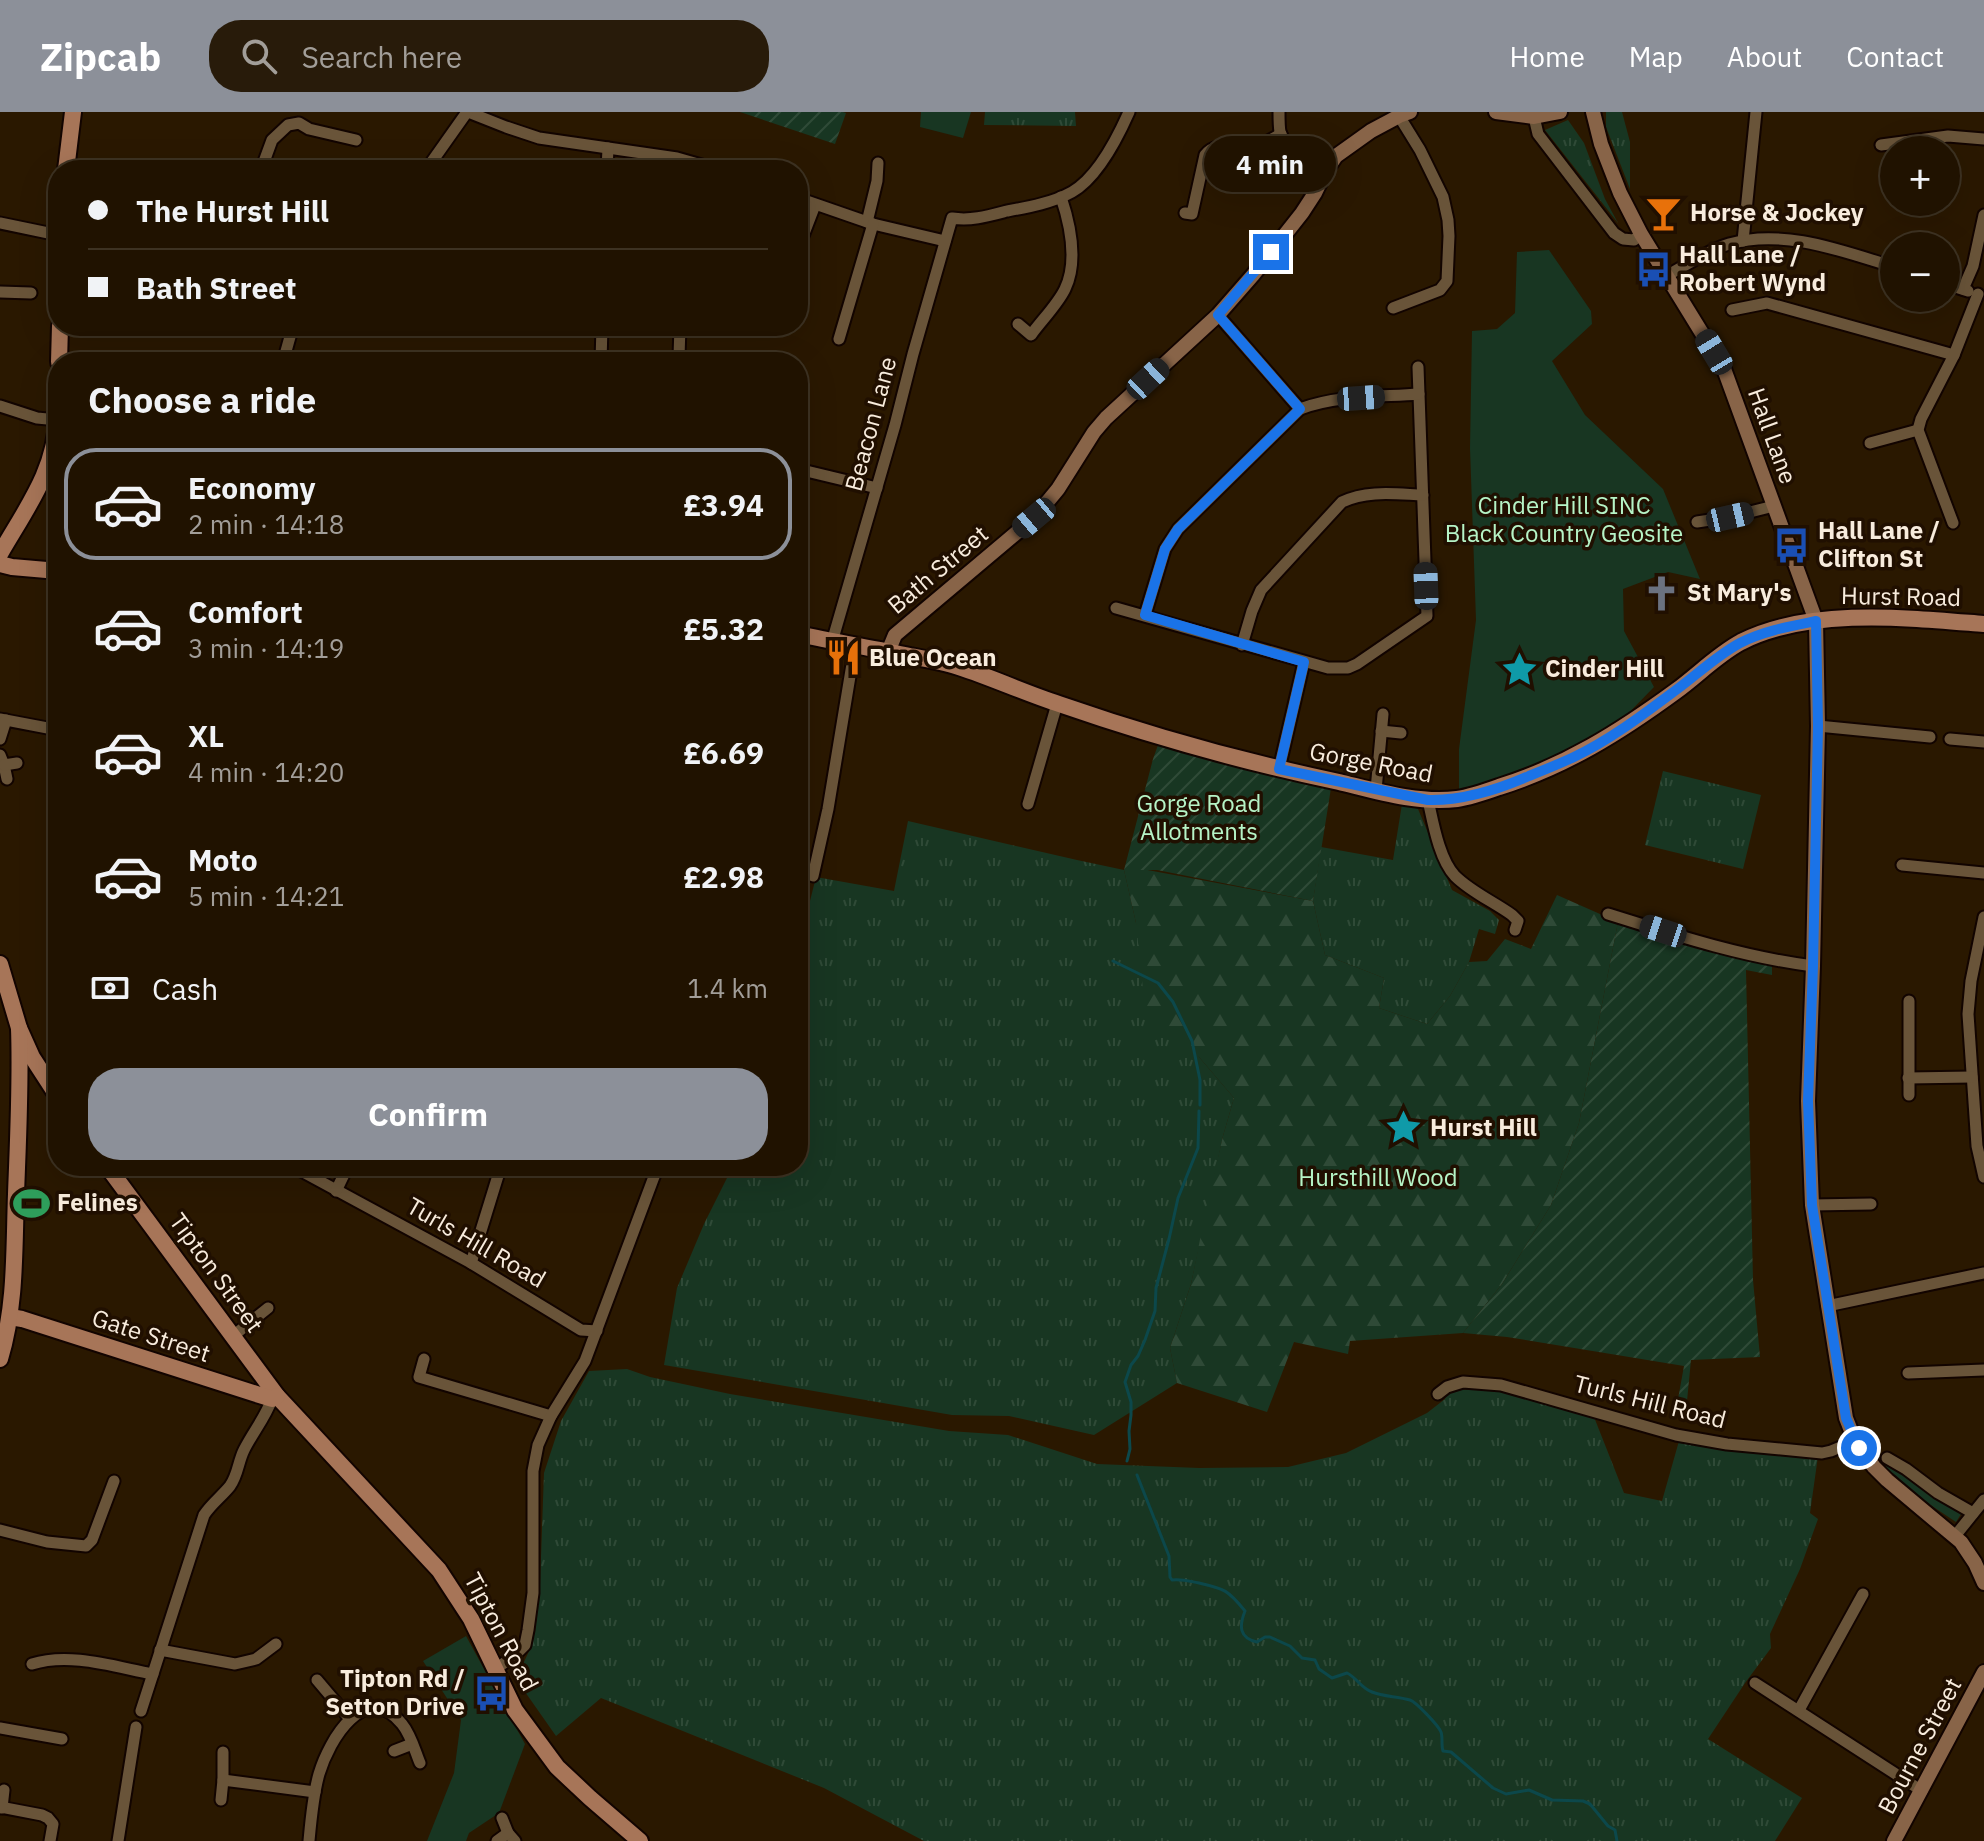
<!DOCTYPE html>
<meta charset="utf-8">
<style>
:root{--surface:#201200;--page:#281b0a;--text:#f1f3f6;--muted:#a29e99;--line:#3d3222;--accent:#8c9099}
body{margin:0;font-family:"IBM Plex Sans",sans-serif;background:var(--page);color:var(--text);height:100vh;display:flex;flex-direction:column;font-size:30px;white-space:nowrap}
*{box-sizing:border-box;margin:0}
p{font-size:26px;color:var(--muted)}
.icon{flex:none;width:44px;height:44px;fill:none;stroke:currentColor;stroke-width:2;stroke-linecap:round;stroke-linejoin:round}
.map{position:relative;flex:1;overflow:hidden}
.panel{position:absolute;left:48px;top:240px;width:760px;height:824px;display:flex;flex-direction:column;background:var(--surface);border-radius:32px;box-shadow:0 8px 32px #0002,0 0 0 2px var(--line)}
.panel>*{flex:none}
.hud{position:absolute;left:48px;top:48px;width:760px;height:176px;border-radius:32px;box-shadow:0 8px 32px #0002,0 0 0 2px var(--line);display:grid;align-content:center;height:176px;padding:0 40px;background:var(--surface)}
.buttons{position:absolute;left:1880px;top:24px;display:grid;gap:16px}
.buttons a{display:grid;place-items:center;width:80px;height:80px;border-radius:50%;background:var(--surface);box-shadow:0 8px 32px #0002,0 0 0 2px var(--line);font-size:40px}
.end{position:absolute;width:36px;height:36px;margin:-18px;border:10px solid #1a73e8;background:#fff;box-shadow:0 0 0 4px #fff}
.from{border-radius:50%}
.bubble{position:absolute;height:56px;border-radius:28px;background:var(--surface);box-shadow:0 8px 32px #0002,0 0 0 2px var(--line);font-size:26px;font-weight:700;line-height:56px;text-align:center}
.car{position:absolute;width:24px;height:48px;margin:-24px -12px;border-radius:10px;box-shadow:0 0 6px 2px #0007;background:linear-gradient(#222 24%,#8ab4d8 0 40%,#222 0 76%,#8ab4d8 0 86%,#222 0)}
.hud b{display:flex;align-items:center;gap:28px;height:76px;font-size:30px}
.hud b+b{border-top:2px solid var(--line)}
.hud i{width:20px;height:20px;background:var(--text)}
ul{padding:0;list-style:none}
li{display:flex;align-items:center;gap:24px;height:112px;margin:0 16px 12px;padding:0 24px;border:4px solid transparent;border-radius:32px}
li div{flex:1}
li b{display:block;font-size:30px}
li em{font-style:normal;font-weight:700}
li.selected{border-color:var(--accent)}
li>.icon{width:72px;height:72px;stroke-width:1.5}
h2{padding:0 40px;font-size:36px;line-height:96px}
.pay{display:flex;align-items:center;gap:20px;height:88px;padding:0 40px;font-size:30px}
.pay p{margin-inline-start:auto}
.primary-button{display:flex;gap:16px;margin-top:auto;padding:16px 40px}
.primary-button a{flex:1;height:92px;border-radius:32px;background:var(--accent);color:#fff;font-size:32px;font-weight:700;line-height:92px;text-align:center}
header{display:flex;align-items:center;gap:48px;box-sizing:border-box;height:112px;padding:0 40px;background:var(--accent);color:#fff}
header strong{font-size:38px}
nav{display:flex;gap:44px;margin-inline-start:auto;font-size:28px}
.search{width:560px;height:72px;background:var(--page);display:flex;align-items:center;gap:20px;box-sizing:border-box;padding:0 28px;border-radius:32px;color:var(--muted);font-size:30px}
.map>svg:first-child{display:block}
.grass{fill:url(#grass-tufts)}
.forest{fill:url(#forest-firs)}
.park{fill:#183622}
.garden{fill:url(#garden-furrows)}
.lines{fill:none;stroke-linecap:round;stroke-linejoin:round}
.stream{stroke:#0c484b;stroke-width:3}
.street-casing{stroke:#120400;stroke-width:15}
.secondary-casing{stroke:#120400;stroke-width:18}
.primary-casing{stroke:#120400;stroke-width:20}
.street{stroke:#695439;stroke-width:11}
.secondary{stroke:#886448;stroke-width:14}
.primary{stroke:#a77558;stroke-width:16}
.route{stroke:#1a73e8;stroke-width:10}
.labels{text-anchor:middle;stroke-width:7;stroke-linejoin:round;paint-order:stroke}
.poi-label{font-size:24px;font-weight:bold;fill:#f8ecdd;stroke:#200f00;text-anchor:start}
.street-label{font-size:24px;fill:#f8ecdd;stroke:#200f00}
.park-label{font-size:24px;fill:#b6f4c6;stroke:#200f00}
</style>
<header>
<strong>Zipcab</strong>
<div class="search"><svg class="icon" aria-label="search" viewBox="0 0 24 24"><circle cx="10" cy="10" r="6"/><path d="M15 15l6 6"/></svg>Search here</div>
<nav><a>Home</a><a>Map</a><a>About</a><a>Contact</a></nav>
</header>
<div class="map">
<svg width="1984" height="1729" viewBox="0 0 1984 1729">
<defs>
<pattern id="grass-tufts" width="24" height="20" patternUnits="userSpaceOnUse" patternTransform="scale(2)"><rect width="24" height="20" fill="#183622"/><path d="M3 7l-1-3M5 7V3M7 7l1-3M15 17l-1-3M17 17v-4M19 17l1-3" fill="none" stroke="#2f4a37"/></pattern>
<pattern id="forest-firs" width="22" height="20" patternUnits="userSpaceOnUse" patternTransform="scale(2)"><rect width="22" height="20" fill="#183622"/><path d="M5 1l3.5 6h-7zM16 11l3.5 6h-7z" fill="#2f4a37"/></pattern>
<pattern id="garden-furrows" width="10" height="10" patternUnits="userSpaceOnUse" patternTransform="scale(2)"><rect width="10" height="10" fill="#183622"/><path d="M-1 1l2-2M0 10L10 0M9 11l2-2" fill="none" stroke="#2f4a37"/></pattern>
</defs>
<rect width="100%" height="100%" fill="#2a1800"/>
<g class="grass">
<polygon points="985,0 1075,0 1076,14 984,13"/>
<polygon points="1606,0 1622,0 1630,30 1630,77 1606,15"/>
<polygon points="1568,8 1584,31 1605,87 1618,111 1545,18"/>
<polygon points="1663,659 1761,683 1743,757 1645,733"/>
<polygon points="1402,692 1418,697 1452,778 1490,799 1499,808 1495,822 1479,817 1469,850 1450,884 1427,912 1379,896 1384,866 1325,843 1313,789 1321,735 1393,748"/>
<polygon points="908,709 1077,748 1124,758 1136,811 1199,945 1234,986 1223,1024 1191,1172 1170,1236 1177,1271 1094,1323 1009,1304 952,1303 664,1253 677,1176 704,1112 733,1054 798,1054 798,837 816,765 894,779"/>
<path d="M627,1257L650,1265L730,1282L949,1319L1008,1323L1097,1352L1199,1356L1288,1355L1346,1341L1427,1301L1445,1287L1447,1280C1501,1270 1543,1290 1594,1305L1624,1381L1662,1389L1679,1329L1818,1344L1810,1401L1818,1407L1800,1457L1770,1522L1771,1536L1745,1571L1708,1627L1802,1686L1775,1729H924L824,1676L601,1586L556,1624L516,1567L531,1535L535,1520L540,1473L544,1361L561,1309L589,1259Z"/>
<polygon points="1885,1353 1901,1359 1961,1402 1956,1410 1920,1386 1887,1357"/>
</g>
<polygon class="forest" points="1142,757 1313,789 1325,843 1384,866 1379,896 1427,912 1450,884 1469,850 1487,849 1505,827 1531,837 1557,783 1618,810 1579,1011 1551,1093 1502,1172 1463,1221 1350,1229 1348,1242 1294,1230 1267,1300 1177,1271 1170,1236 1191,1172 1208,1088 1223,1024 1234,986 1199,945 1145,896 1136,811 1124,758"/>
<g class="park">
<polygon points="921,0 971,0 963,26 920,15"/>
<polygon points="1549,138 1591,199 1592,212 1552,249 1585,303 1663,377 1700,467 1668,460 1623,477 1624,519 1654,575 1616,614 1548,649 1459,680 1459,637 1476,508 1470,336 1472,219 1497,217 1515,201 1517,140"/>
<polygon points="466,1524 525,1632 499,1701 469,1721 466,1729 427,1729 454,1661 461,1608 423,1549"/>
</g>
<g class="garden">
<polygon points="740,0 843,0 846,1 835,32"/>
<polygon points="1158,633 1331,676 1313,789 1157,758 1124,758 1153,647"/>
<polygon points="1618,810 1772,852 1772,863 1746,858 1753,1168 1760,1245 1691,1248 1687,1289 1678,1287 1684,1254 1507,1225 1463,1221 1502,1172 1551,1093 1579,1011"/>
</g>
<g class="lines">
<g class="stream">
<polyline points="1113,849 1158,871 1173,890 1192,929 1200,968 1200,993"/>
<polyline points="1127,1349 1130,1337 1129,1319 1131,1303 1131,1290 1125,1270 1131,1253 1138,1244 1145,1228 1155,1199 1156,1176 1169,1127 1178,1086 1198,1036 1199,999"/>
<path d="M1137,1363L1169,1444L1170,1465L1172,1468C1184,1467 1188,1469 1199,1471C1225,1477 1228,1478 1245,1499C1239,1514 1239,1526 1257,1530L1265,1525H1270L1290,1534L1302,1546L1315,1548L1319,1557L1332,1566L1347,1561C1357,1566 1361,1576 1372,1580C1384,1585 1397,1584 1410,1588C1416,1590 1438,1613 1441,1620C1443,1626 1441,1633 1443,1639L1451,1640L1493,1676L1506,1682L1529,1678L1552,1688L1583,1689L1590,1692L1608,1714L1615,1718L1617,1729"/>
</g>
<defs>
<g id="street">
<polyline points="468,0 506,15 539,26 677,46 719,58"/>
<path d="M1279,0C1279,6 1279,14 1280,20C1286,40 1313,46 1330,51"/>
<polyline points="1534,5 1538,22 1614,121 1623,127 1634,128 1641,122"/>
<polyline points="1881,33 1948,24 1984,27"/>
<polyline points="66,56 93,58"/>
<polyline points="261,58 272,28 288,13 299,11 309,17 356,28"/>
<polyline points="426,58 467,0"/>
<polyline points="607,58 608,36"/>
<polyline points="798,86 873,112 945,129"/>
<path d="M1185,101L1192,102L1205,43C1216,28 1239,36 1256,33C1265,32 1273,26 1281,22"/>
<polyline points="867,110 877,69 878,51"/>
<polyline points="0,111 58,123"/>
<polyline points="1743,129 1756,0"/>
<polyline points="798,137 815,93"/>
<path d="M1668,163C1687,153 1708,138 1729,132C1783,116 1842,139 1894,155"/>
<polyline points="1946,172 1968,179"/>
<polyline points="1963,177 1973,154 1984,103"/>
<polyline points="0,180 31,181"/>
<polyline points="1393,196 1440,178 1447,169 1449,124 1448,108 1443,85 1420,38 1399,4"/>
<polyline points="1732,198 1767,191 1954,243"/>
<polyline points="1218,203 1300,297"/>
<path d="M1018,212L1031,223C1041,209 1058,192 1065,177C1078,150 1070,112 1061,85"/>
<polyline points="839,227 873,112"/>
<polyline points="679,245 680,214"/>
<polyline points="283,250 293,214"/>
<polyline points="601,250 602,214"/>
<polyline points="0,294 37,306 58,308"/>
<polyline points="1870,331 1918,318"/>
<polyline points="798,357 877,376"/>
<polyline points="42,370 58,371"/>
<polyline points="1697,410 1730,405 1774,394"/>
<polyline points="1953,411 1918,318 1921,307 1954,243 1978,182"/>
<polyline points="1116,496 1328,556 1348,556 1357,552 1427,504 1418,255"/>
<path d="M1145,503L1165,437L1178,417L1300,297C1337,283 1380,285 1419,282"/>
<path d="M832,530L895,313L913,242L952,106C971,109 988,104 1007,99C1029,95 1052,91 1072,80C1098,65 1117,27 1129,0"/>
<path d="M1242,533L1252,499L1261,478L1342,390C1367,378 1395,382 1423,383"/>
<polyline points="0,607 58,618"/>
<polyline points="1818,614 1930,625"/>
<polyline points="1381,619 1401,621"/>
<polyline points="0,627 6,608"/>
<polyline points="1950,627 1984,630"/>
<polyline points="0,643 4,653 7,667"/>
<polyline points="4,653 17,651"/>
<polyline points="1279,657 1304,550"/>
<polyline points="1376,678 1383,602"/>
<path d="M1428,688C1433,710 1439,747 1455,764C1471,780 1494,790 1512,803L1518,809L1515,818"/>
<polyline points="1028,692 1057,592"/>
<polyline points="1902,753 1984,761"/>
<polyline points="813,764 828,697 855,534"/>
<path d="M1608,802C1675,823 1743,845 1813,854"/>
<polyline points="1984,805 1971,869 1968,902 1977,1034 1984,1065"/>
<polyline points="1909,889 1909,983"/>
<polyline points="1908,966 1972,965"/>
<polyline points="292,1054 471,1151 581,1218 597,1219"/>
<polyline points="336,1079 348,1054"/>
<polyline points="1812,1093 1871,1092"/>
<polyline points="471,1151 501,1054"/>
<polyline points="1827,1194 1984,1161"/>
<polyline points="233,1224 268,1196"/>
<polyline points="424,1247 419,1265 551,1304"/>
<polyline points="1908,1261 1984,1258"/>
<polyline points="1438,1282 1447,1275 1463,1270 1501,1273 1676,1323 1727,1332 1822,1341 1831,1339 1855,1329"/>
<polyline points="1887,1346 1906,1357 1938,1381 1973,1401"/>
<polyline points="0,1418 47,1430 86,1434 92,1428 114,1369"/>
<polyline points="1955,1424 1984,1388"/>
<polyline points="160,1538 235,1552 256,1547 276,1532"/>
<path d="M32,1552C70,1540 115,1555 153,1562"/>
<polyline points="497,1556 514,1544 525,1533 528,1518 533,1481 533,1359 538,1333 551,1304 585,1249 658,1054"/>
<polyline points="317,1568 350,1607"/>
<polyline points="1755,1571 1922,1679"/>
<polyline points="1799,1598 1863,1482"/>
<path d="M141,1599L204,1403C211,1392 222,1384 230,1374C238,1363 238,1350 244,1338C253,1320 265,1306 272,1287"/>
<polyline points="0,1616 62,1627"/>
<polyline points="394,1639 412,1632"/>
<polyline points="223,1668 315,1680"/>
<polyline points="221,1688 223,1668 223,1640"/>
<polyline points="0,1695 42,1703 48,1706 53,1712 50,1729"/>
<polyline points="2,1696 4,1678"/>
<polyline points="502,1706 508,1721 515,1729"/>
<polyline points="118,1729 136,1615"/>
<path d="M309,1729C311,1707 313,1683 319,1662C329,1628 365,1567 402,1612C411,1623 415,1639 420,1651"/>
<polyline points="497,1729 508,1721"/>
</g>
<g id="secondary">
<polyline points="1496,0 1534,5 1560,0"/>
<polyline points="1593,0 1601,32 1620,81 1641,122 1724,257 1816,509 1818,614 1813,854 1808,989 1812,1093 1846,1306 1855,1329 1874,1355 1887,1368 1961,1430 1975,1451 1984,1471"/>
<polyline points="888,540 895,523 1034,406 1058,377 1094,320 1106,306 1218,203 1253,163 1302,101 1315,81 1325,60 1336,44 1371,19 1399,4 1410,0"/>
<polyline points="1894,1729 1984,1560"/>
</g>
<g id="primary">
<polyline points="66,58 73,0"/>
<polyline points="59,250 60,214"/>
<path d="M0,442C27,395 55,360 58,303"/>
<polyline points="0,452 12,455 58,459"/>
<path d="M798,522C835,530 872,536 910,544C926,547 943,550 959,555C993,566 1025,581 1059,592C1151,624 1244,650 1339,670C1376,679 1418,692 1457,687C1471,685 1485,680 1499,675C1566,654 1620,620 1676,579C1698,563 1717,543 1741,530C1810,495 1909,506 1984,512"/>
<polyline points="0,852 19,916 32,945 58,985"/>
<polyline points="107,1054 277,1284 439,1458 471,1507 515,1598 557,1655 590,1686 640,1729"/>
<polyline points="10,1205 22,1207 272,1287 277,1284"/>
<path d="M0,1247C16,1194 14,1138 16,1082C18,1027 21,971 19,916"/>
</g>
</defs>
<use href="#street" class="street-casing"/>
<use href="#secondary" class="secondary-casing"/>
<use href="#primary" class="primary-casing"/>
<use href="#street" class="street"/>
<use href="#secondary" class="secondary"/>
<use href="#primary" class="primary"/>
</g>
<g class="lines">
<path class="route" d="M1271,140L1218,203L1300,297L1178,417L1165,437L1145,503L1304,550L1279,657L1428,688C1463,689 1497,678 1529,664C1544,658 1559,652 1574,645C1610,628 1644,602 1676,578C1698,562 1716,544 1740,531C1763,519 1791,514 1816,509L1818,614L1813,854L1808,989L1812,1093L1846,1306L1859,1336"/>
</g>
<defs>
<symbol id="bar-bare" viewBox="-9 -9 18 18"><path d="M-6-5H6L.8 .8V4.5H3.5V6h-7V4.5H-.8V.8Z" fill="#e8710a" stroke="#200f00" stroke-width="2.5" paint-order="stroke"/></symbol>
<symbol id="bus-bare" viewBox="-9 -9 18 18"><path d="M-5-6H5V4H4V6H2V4H-2V6H-4V4H-5ZM-3.5-4V0h7V-4ZM-3.5 1.2v1.5H-2V1.2ZM2 1.2v1.5H3.5V1.2Z" fill="#1a4fb4" stroke="#200f00" stroke-width="2.5" paint-order="stroke"/></symbol>
<symbol id="church-bare" viewBox="-9 -9 18 18"><path d="M-1.2-6h2.4v3.5h3.3v2.4h-3.3V6h-2.4V-.1h-3.3v-2.4h3.3Z" fill="#6b7280" stroke="#200f00" stroke-width="2.5" paint-order="stroke"/></symbol>
<symbol id="restaurant-bare" viewBox="-9 -9 18 18"><path d="M-5-6h1v4h1v-4h1v4h1v-4h1v5L-1.5 .5V6h-2V.5L-5-1ZM5-6V6H3V1.5H1.5Q1.5-4 5-6Z" fill="#e8710a" stroke="#200f00" stroke-width="2.5" paint-order="stroke"/></symbol>
<symbol id="sight-bare" viewBox="-9 -9 18 18"><path d="M0-6L1.8-2.2L6-1.7L2.9 1.2L3.7 5.4L0 3.3L-3.7 5.4L-2.9 1.2L-6-1.7L-1.8-2.2Z" fill="#0f9aa8" stroke="#200f00" stroke-width="2.5" paint-order="stroke"/></symbol>
<symbol id="stadium-bare" viewBox="-9 -9 18 18"><path d="M0-5a6.5 5 0 1 0 0 10a6.5 5 0 1 0 0-10ZM-3.5-1.8h7v3.6h-7Z" fill="#2e9e5b" stroke="#200f00" stroke-width="2.5" paint-order="stroke"/></symbol>
</defs>
<g fill-rule="evenodd">
<use href="#bar-bare" x="1638" y="76" width="51" height="51"/>
<use href="#bus-bare" x="1628" y="132" width="51" height="51"/>
<use href="#bus-bare" x="1766" y="408" width="51" height="51"/>
<use href="#church-bare" x="1636" y="456" width="51" height="51"/>
<use href="#restaurant-bare" x="818" y="520" width="51" height="51"/>
<use href="#sight-bare" x="1494" y="532" width="51" height="51"/>
<use href="#sight-bare" x="1378" y="990" width="51" height="51"/>
<use href="#stadium-bare" x="6" y="1066" width="51" height="51"/>
<use href="#bus-bare" x="466" y="1556" width="51" height="51"/>
</g>
<g class="labels">
<g class="poi-label">
<text x="1690" y="109">Horse &amp; Jockey</text>
<text x="1679" y="151">Hall Lane /<tspan x="1679" dy="28">Robert Wynd</tspan></text>
<text x="1818" y="427">Hall Lane /<tspan x="1818" dy="28">Clifton St</tspan></text>
<text x="1687" y="489">St Mary's</text>
<text x="869" y="554">Blue Ocean</text>
<text x="1545" y="565">Cinder Hill</text>
<text x="1430" y="1024">Hurst Hill</text>
<text x="57" y="1099">Felines</text>
<text x="465" y="1575" text-anchor="end">Tipton Rd /<tspan x="465" dy="28">Setton Drive</tspan></text>
</g>
<g class="street-label">
<text transform="translate(871 312) rotate(-75)" y="8">Beacon Lane</text>
<text transform="translate(1772 324) rotate(70)" y="8">Hall Lane</text>
<text transform="translate(938 458) rotate(-40)" y="8">Bath Street</text>
<text transform="translate(1901 485) rotate(1)" y="8">Hurst Road</text>
<text transform="translate(1371 651) rotate(11)" y="8">Gorge Road</text>
<text transform="translate(476 1131) rotate(30)" y="8">Turls Hill Road</text>
<text transform="translate(216 1161) rotate(54)" y="8">Tipton Street</text>
<text transform="translate(151 1224) rotate(18)" y="8">Gate Street</text>
<text transform="translate(1650 1290) rotate(14)" y="8">Turls Hill Road</text>
<text transform="translate(501 1520) rotate(62)" y="8">Tipton Road</text>
<text transform="translate(1920 1634) rotate(-62)" y="8">Bourne Street</text>
</g>
<g class="park-label">
<text x="1564" y="402">Cinder Hill SINC<tspan x="1564" dy="28">Black Country Geosite</tspan></text>
<text x="1199" y="700">Gorge Road<tspan x="1199" dy="28">Allotments</tspan></text>
<text x="1378" y="1074">Hursthill Wood</text>
</g>
</g>
</svg>
<div class="buttons">
<a>+</a>
<a>−</a>
</div>
<i class="end from" style="left:1859px;top:1336px"></i>
<i class="end" style="left:1271px;top:140px"></i>
<div class="bubble" style="left:1204px;top:24px;width:132px">4 min</div>
<i class="car" style="left:1714px;top:240px;rotate:329deg"></i>
<i class="car" style="left:1148px;top:267px;rotate:47deg"></i>
<i class="car" style="left:1361px;top:286px;rotate:86deg"></i>
<i class="car" style="left:1730px;top:405px;rotate:77deg"></i>
<i class="car" style="left:1034px;top:406px;rotate:230deg"></i>
<i class="car" style="left:1426px;top:474px;rotate:358deg"></i>
<i class="car" style="left:1663px;top:819px;rotate:288deg"></i>
<div class="hud">
<b><i class="from"></i>The Hurst Hill</b>
<b><i></i>Bath Street</b>
</div>
<section class="panel">
<h2>Choose a ride</h2>
<ul>
<li class="selected"><svg class="icon" aria-label="car" viewBox="0 0 24 24"><path d="M5 17H2v-5l4-1 3-4h7l3 4 3 1v5h-3M9 17h6M6 11h13"/><circle cx="7" cy="17" r="2"/><circle cx="17" cy="17" r="2"/></svg><div><b>Economy</b><p>2 min · 14:18</p></div><em>£3.94</em></li>
<li><svg class="icon" aria-label="car" viewBox="0 0 24 24"><path d="M5 17H2v-5l4-1 3-4h7l3 4 3 1v5h-3M9 17h6M6 11h13"/><circle cx="7" cy="17" r="2"/><circle cx="17" cy="17" r="2"/></svg><div><b>Comfort</b><p>3 min · 14:19</p></div><em>£5.32</em></li>
<li><svg class="icon" aria-label="car" viewBox="0 0 24 24"><path d="M5 17H2v-5l4-1 3-4h7l3 4 3 1v5h-3M9 17h6M6 11h13"/><circle cx="7" cy="17" r="2"/><circle cx="17" cy="17" r="2"/></svg><div><b>XL</b><p>4 min · 14:20</p></div><em>£6.69</em></li>
<li><svg class="icon" aria-label="car" viewBox="0 0 24 24"><path d="M5 17H2v-5l4-1 3-4h7l3 4 3 1v5h-3M9 17h6M6 11h13"/><circle cx="7" cy="17" r="2"/><circle cx="17" cy="17" r="2"/></svg><div><b>Moto</b><p>5 min · 14:21</p></div><em>£2.98</em></li>
</ul>
<div class="pay"><svg class="icon" aria-label="cash" viewBox="0 0 24 24"><path d="M3 7h18v10H3z"/><circle cx="12" cy="12" r="2"/></svg>Cash<p>1.4 km</p></div>
<div class="primary-button"><a>Confirm</a></div>
</section>
</div>
